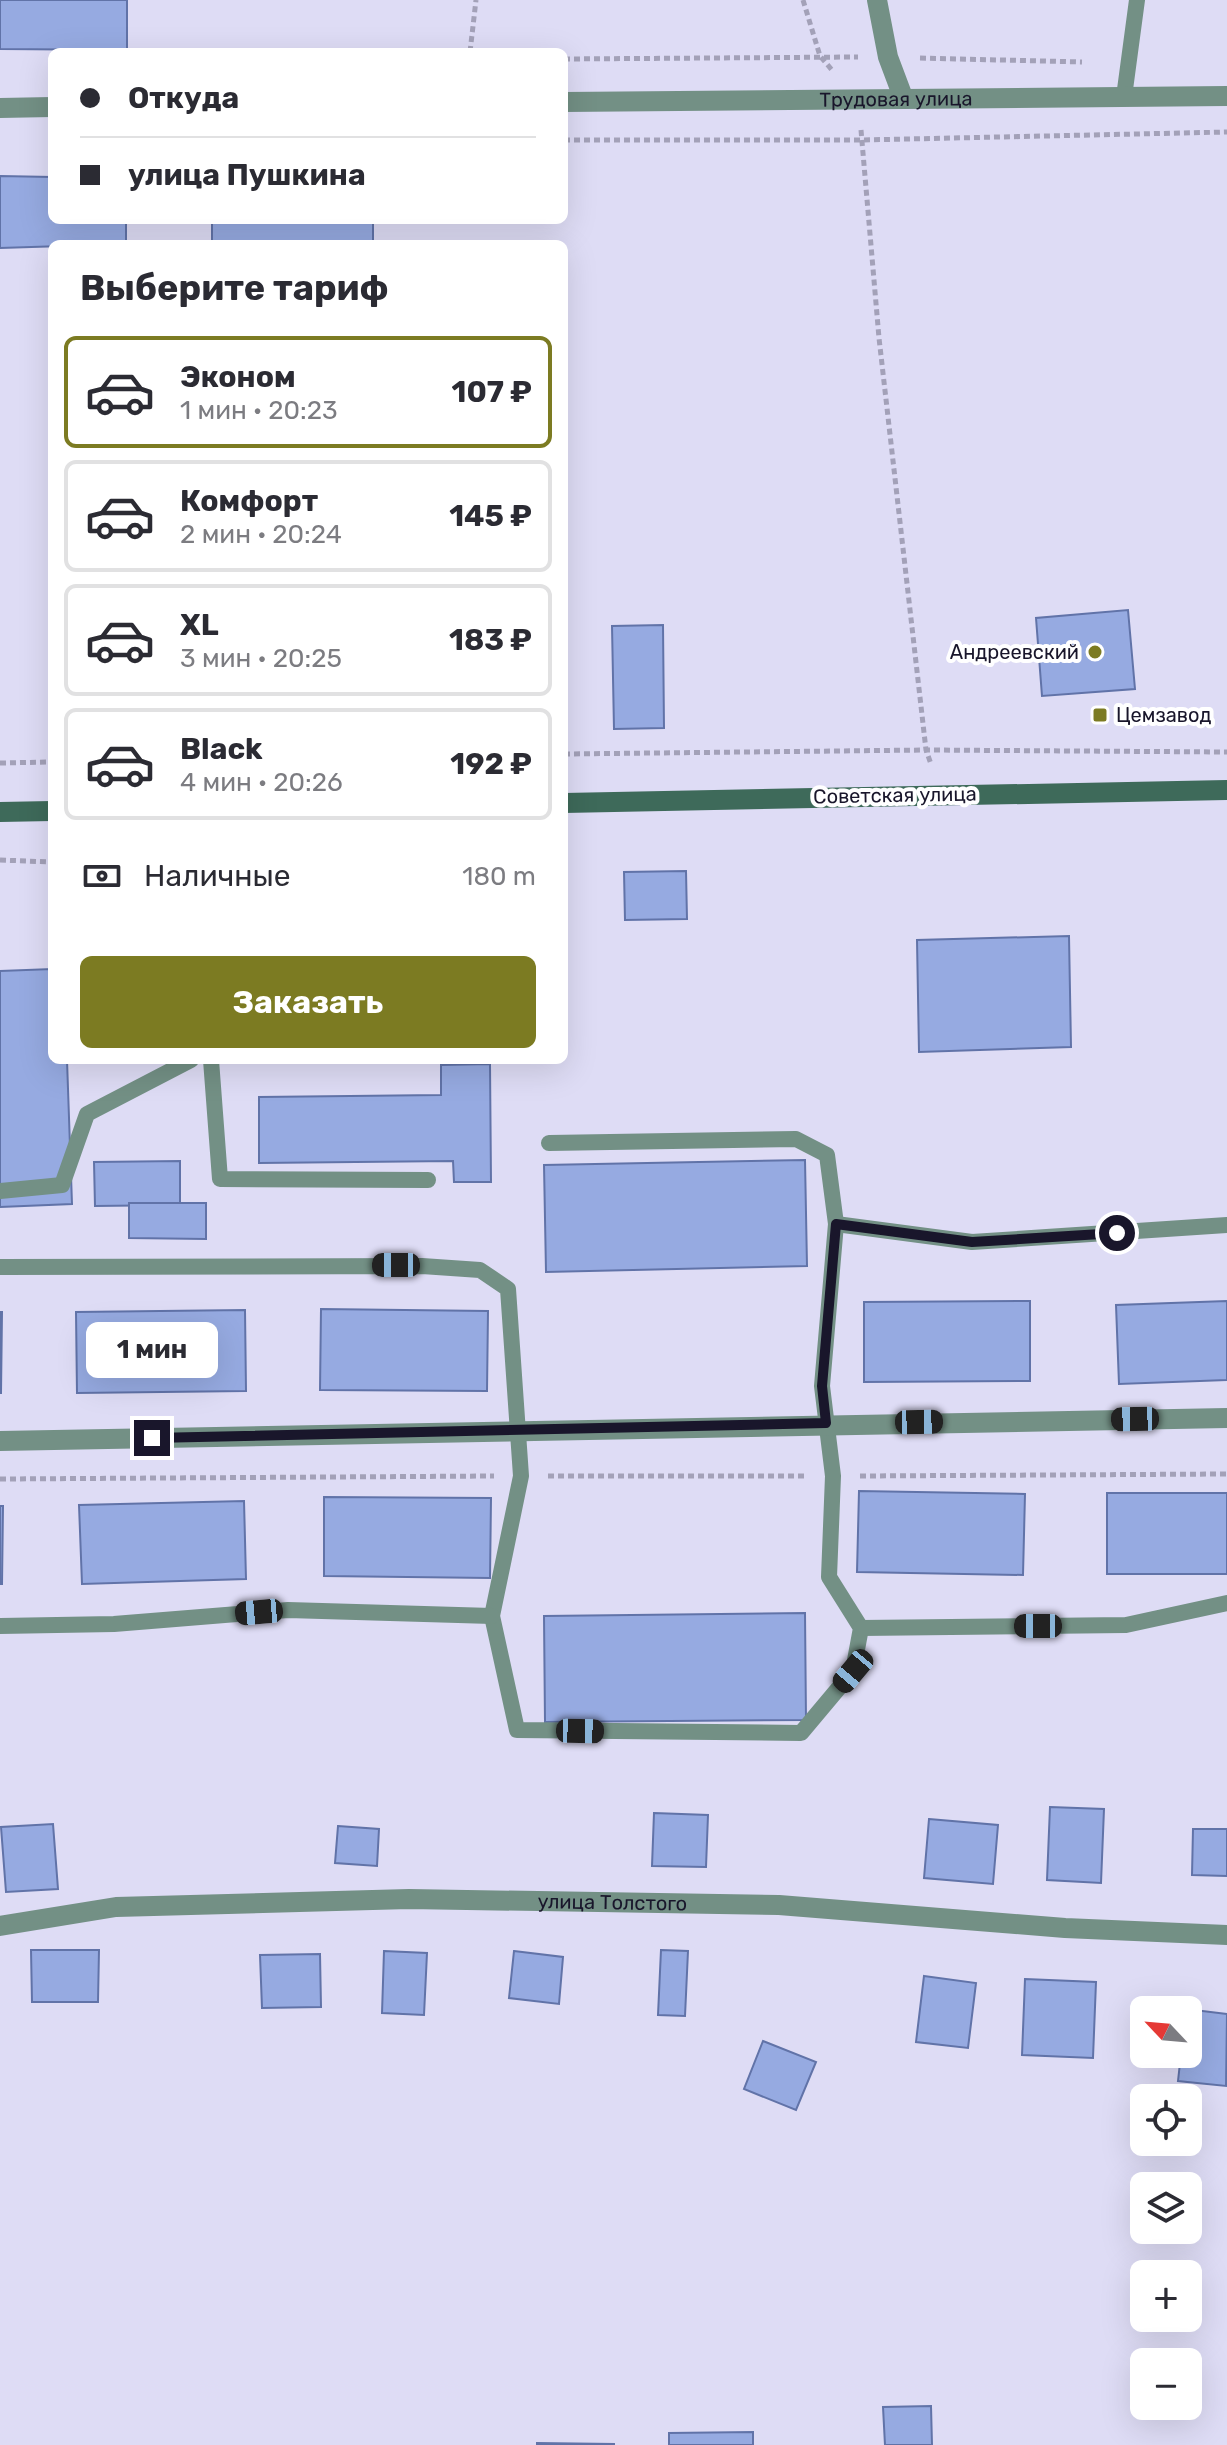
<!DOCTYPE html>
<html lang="ru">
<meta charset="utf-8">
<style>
:root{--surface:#fff;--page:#f2f2f3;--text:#2b2b33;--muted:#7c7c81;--line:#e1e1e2;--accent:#7c7b22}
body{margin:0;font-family:Rubik,sans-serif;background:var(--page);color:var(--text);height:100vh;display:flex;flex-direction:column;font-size:30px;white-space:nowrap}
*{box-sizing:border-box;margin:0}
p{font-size:26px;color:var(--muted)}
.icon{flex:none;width:44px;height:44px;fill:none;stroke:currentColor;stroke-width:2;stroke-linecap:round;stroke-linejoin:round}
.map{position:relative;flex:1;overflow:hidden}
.panel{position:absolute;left:48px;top:240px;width:520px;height:824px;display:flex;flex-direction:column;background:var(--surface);border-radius:12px;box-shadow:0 8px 32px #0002}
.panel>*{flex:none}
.banner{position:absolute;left:48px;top:48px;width:520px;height:176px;border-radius:12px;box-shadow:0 8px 32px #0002;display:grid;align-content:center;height:176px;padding:0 32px;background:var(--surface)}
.needle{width:52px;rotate:296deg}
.fabs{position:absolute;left:1130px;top:1996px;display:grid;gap:16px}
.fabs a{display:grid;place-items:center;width:72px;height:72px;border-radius:12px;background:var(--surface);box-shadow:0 8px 32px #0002;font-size:40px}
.end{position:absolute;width:36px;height:36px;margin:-18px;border:10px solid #19162b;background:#fff;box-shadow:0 0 0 4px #fff}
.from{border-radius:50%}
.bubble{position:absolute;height:56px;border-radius:12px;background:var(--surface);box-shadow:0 8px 32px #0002;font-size:26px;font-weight:700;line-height:56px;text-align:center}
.car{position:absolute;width:24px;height:48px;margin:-24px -12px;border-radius:10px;box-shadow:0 0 6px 2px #0007;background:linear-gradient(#222 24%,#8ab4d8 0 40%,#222 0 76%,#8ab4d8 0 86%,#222 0)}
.banner b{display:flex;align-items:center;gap:28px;height:76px;font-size:30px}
.banner b+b{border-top:2px solid var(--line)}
.banner i{width:20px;height:20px;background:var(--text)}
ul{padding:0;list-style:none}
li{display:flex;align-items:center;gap:24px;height:112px;margin:0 16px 12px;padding:0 16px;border:4px solid var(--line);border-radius:12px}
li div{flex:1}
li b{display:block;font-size:30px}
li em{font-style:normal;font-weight:700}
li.active{border-color:var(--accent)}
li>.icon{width:72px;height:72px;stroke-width:1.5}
h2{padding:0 32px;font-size:36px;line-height:96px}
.pay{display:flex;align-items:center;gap:20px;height:88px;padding:0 32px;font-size:30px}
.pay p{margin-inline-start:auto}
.cta{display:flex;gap:16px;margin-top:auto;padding:16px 32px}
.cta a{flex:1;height:92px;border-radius:12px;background:var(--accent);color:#fff;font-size:32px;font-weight:700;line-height:92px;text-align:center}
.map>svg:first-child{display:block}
.building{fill:#96aae1;stroke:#6173a8;stroke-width:2}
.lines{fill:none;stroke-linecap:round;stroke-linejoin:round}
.path{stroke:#a3a1b8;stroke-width:5;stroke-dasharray:6 4;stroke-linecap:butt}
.lane{stroke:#739085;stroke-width:16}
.street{stroke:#739085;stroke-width:20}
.secondary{stroke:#3e6a5a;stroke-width:20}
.route{stroke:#19162b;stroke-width:10}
.poi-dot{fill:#7c7b22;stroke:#fff;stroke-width:3}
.labels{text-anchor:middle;stroke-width:8;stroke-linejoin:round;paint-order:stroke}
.street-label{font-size:20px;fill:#19162b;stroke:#fff}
.poi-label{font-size:20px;fill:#19162b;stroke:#fff;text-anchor:end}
</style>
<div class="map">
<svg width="1227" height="2445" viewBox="0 0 1227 2445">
<rect width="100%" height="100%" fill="#dedcf5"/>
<g class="building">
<polygon points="0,0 127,0 127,50 0,49"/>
<polygon points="0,176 52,177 52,220 126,220 126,244 0,248"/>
<polygon points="212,220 373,220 373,242 212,241"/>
<polygon points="1128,610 1135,689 1042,696 1036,618"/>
<polygon points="663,625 664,728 614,729 612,626"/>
<polygon points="686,871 687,919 625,920 624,872"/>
<polygon points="1069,936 1071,1047 919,1052 917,940"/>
<polygon points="52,969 52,1060 67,1060 72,1204 0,1207 0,971"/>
<polygon points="490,1064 491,1182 454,1182 453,1161 259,1163 259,1097 441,1095 441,1065"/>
<polygon points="805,1160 807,1266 546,1272 544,1165"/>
<polygon points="180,1161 180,1205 95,1206 94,1162"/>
<polygon points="129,1203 206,1203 206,1239 129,1238"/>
<polygon points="1030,1301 1030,1381 864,1382 864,1302"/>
<polygon points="1227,1301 1227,1380 1119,1384 1116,1305"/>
<polygon points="321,1309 488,1311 487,1391 320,1390"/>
<polygon points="245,1310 246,1391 77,1393 76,1312"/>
<polygon points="0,1312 2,1312 1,1393 0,1393"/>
<polygon points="859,1491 1025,1494 1023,1575 857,1572"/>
<rect x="1107" y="1493" width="120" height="81"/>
<polygon points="324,1497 491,1498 490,1578 324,1576"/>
<polygon points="244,1501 246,1579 82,1584 79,1505"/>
<polygon points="0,1506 3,1506 2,1584 0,1584"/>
<polygon points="805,1613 806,1720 545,1722 544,1616"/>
<polygon points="1050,1807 1104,1809 1101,1883 1047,1880"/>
<polygon points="654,1813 708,1815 706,1867 652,1866"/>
<polygon points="929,1819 998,1825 993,1884 924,1878"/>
<polygon points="53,1824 58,1889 6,1892 1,1827"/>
<polygon points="338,1826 379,1829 377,1866 335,1863"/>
<polygon points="1193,1829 1227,1829 1227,1876 1192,1875"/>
<polygon points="31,1950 99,1950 98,2002 32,2002"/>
<polygon points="661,1950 688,1951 685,2016 658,2015"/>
<polygon points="384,1951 427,1953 424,2015 382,2013"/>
<polygon points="514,1951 563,1957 559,2004 509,1998"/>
<polygon points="320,1954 321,2007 262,2008 260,1955"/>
<polygon points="924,1976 976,1983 968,2048 916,2042"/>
<polygon points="1025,1979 1096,1982 1093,2058 1022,2055"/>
<polygon points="1186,2009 1227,2014 1226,2086 1178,2081 1181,2054 1188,2054"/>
<polygon points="763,2041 816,2062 796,2110 744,2089"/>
<polygon points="931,2406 932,2445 885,2445 883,2407"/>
<polygon points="753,2432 753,2445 669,2445 669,2433"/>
<polygon points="537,2443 614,2444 614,2445 537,2445"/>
</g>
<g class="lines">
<g class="path">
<polyline points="803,0 820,56 832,70"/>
<polyline points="470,52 476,0"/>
<polyline points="920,58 1082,62"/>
<polyline points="564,59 858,57"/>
<polyline points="861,130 879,338 926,750 931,764"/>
<polyline points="564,140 862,140 1227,132"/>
<polyline points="564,754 926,750 1227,752"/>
<polyline points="0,763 52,762"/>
<polyline points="0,860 52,862"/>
<polyline points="548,1476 806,1476"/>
<polyline points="860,1476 1227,1474"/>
<polyline points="0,1479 494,1476"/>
</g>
<g class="lane">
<polyline points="1124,97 1137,0"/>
<polyline points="211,1060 220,1179 428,1180"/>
<polyline points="0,1191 62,1185 87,1114 191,1060"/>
<polyline points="836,1224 972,1242 1227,1225"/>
<polyline points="0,1267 422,1266 480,1270 508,1289 521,1476 492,1616 517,1730 801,1733 853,1671 861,1628 829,1577 833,1476 822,1386 836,1224 827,1155 796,1139 549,1143"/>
<polyline points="0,1626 114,1624 288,1610 492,1616"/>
<polyline points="861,1628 1126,1625 1227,1603"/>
</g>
<g class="street">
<polyline points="877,0 888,57 903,97"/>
<path id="s1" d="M564,102L1227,96"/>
<polyline points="0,108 52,107"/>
<polyline points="0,1441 1227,1418"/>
<path id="s2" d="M0,1926L116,1907L409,1899L779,1905L1065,1928L1227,1935"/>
</g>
<g class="secondary">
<polyline points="564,803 1227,790"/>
<polyline points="0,812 52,811"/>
</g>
</g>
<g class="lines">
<polyline class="route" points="152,1438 826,1423 822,1386 836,1224 972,1242 1117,1233"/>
</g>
<g class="poi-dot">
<circle cx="1095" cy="652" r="8"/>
<rect x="1092" y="707" width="16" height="16" rx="4"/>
</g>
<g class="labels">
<g class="street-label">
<text dy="7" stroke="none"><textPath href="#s1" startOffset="332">Трудовая улица</textPath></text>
<text transform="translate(895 795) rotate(-1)" y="7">Советская улица</text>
<text dy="7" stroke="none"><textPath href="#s2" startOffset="614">улица Толстого</textPath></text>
</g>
<g class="poi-label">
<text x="1079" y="659">Андреевский</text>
<text x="1116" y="722" text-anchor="start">Цемзавод</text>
</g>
</g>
</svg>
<div class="fabs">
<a><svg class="needle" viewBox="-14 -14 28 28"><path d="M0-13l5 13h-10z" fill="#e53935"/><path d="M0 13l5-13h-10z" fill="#7c7c81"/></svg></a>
<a><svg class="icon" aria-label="locate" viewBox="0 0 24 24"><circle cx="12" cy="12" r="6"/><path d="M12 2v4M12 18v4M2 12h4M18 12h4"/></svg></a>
<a><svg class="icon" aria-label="layers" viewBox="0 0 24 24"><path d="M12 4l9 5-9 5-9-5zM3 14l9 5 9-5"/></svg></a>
<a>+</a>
<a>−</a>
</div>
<i class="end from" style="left:1117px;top:1233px"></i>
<i class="end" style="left:152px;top:1438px"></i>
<div class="bubble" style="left:86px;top:1322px;width:132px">1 мин</div>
<i class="car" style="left:396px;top:1265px;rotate:270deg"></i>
<i class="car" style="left:1135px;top:1419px;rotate:269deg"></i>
<i class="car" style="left:919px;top:1422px;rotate:89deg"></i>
<i class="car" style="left:259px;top:1612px;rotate:265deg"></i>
<i class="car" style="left:1038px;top:1626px;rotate:270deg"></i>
<i class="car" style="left:853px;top:1671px;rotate:220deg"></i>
<i class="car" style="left:580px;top:1731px;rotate:91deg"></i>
<div class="banner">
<b><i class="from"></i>Откуда</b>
<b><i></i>улица Пушкина</b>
</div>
<section class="panel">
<h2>Выберите тариф</h2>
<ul>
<li class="active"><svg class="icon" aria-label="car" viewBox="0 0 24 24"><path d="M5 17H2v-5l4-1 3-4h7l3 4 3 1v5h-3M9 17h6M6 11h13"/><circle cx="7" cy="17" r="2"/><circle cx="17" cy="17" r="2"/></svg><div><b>Эконом</b><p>1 мин · 20:23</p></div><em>107 ₽</em></li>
<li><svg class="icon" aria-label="car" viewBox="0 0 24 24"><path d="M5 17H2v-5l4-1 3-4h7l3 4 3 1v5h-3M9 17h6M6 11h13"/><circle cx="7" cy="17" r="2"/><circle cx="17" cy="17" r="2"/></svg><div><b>Комфорт</b><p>2 мин · 20:24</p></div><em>145 ₽</em></li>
<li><svg class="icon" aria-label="car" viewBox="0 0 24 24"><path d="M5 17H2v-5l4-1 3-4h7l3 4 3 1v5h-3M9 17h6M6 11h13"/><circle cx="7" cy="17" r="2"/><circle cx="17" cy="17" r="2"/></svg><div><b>XL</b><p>3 мин · 20:25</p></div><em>183 ₽</em></li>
<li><svg class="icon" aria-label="car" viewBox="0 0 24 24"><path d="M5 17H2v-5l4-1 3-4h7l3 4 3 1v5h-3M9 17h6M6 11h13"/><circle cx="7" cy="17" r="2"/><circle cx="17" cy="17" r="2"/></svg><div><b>Black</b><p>4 мин · 20:26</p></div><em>192 ₽</em></li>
</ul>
<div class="pay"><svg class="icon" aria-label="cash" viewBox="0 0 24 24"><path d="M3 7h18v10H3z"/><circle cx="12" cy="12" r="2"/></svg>Наличные<p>180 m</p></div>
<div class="cta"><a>Заказать</a></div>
</section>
</div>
